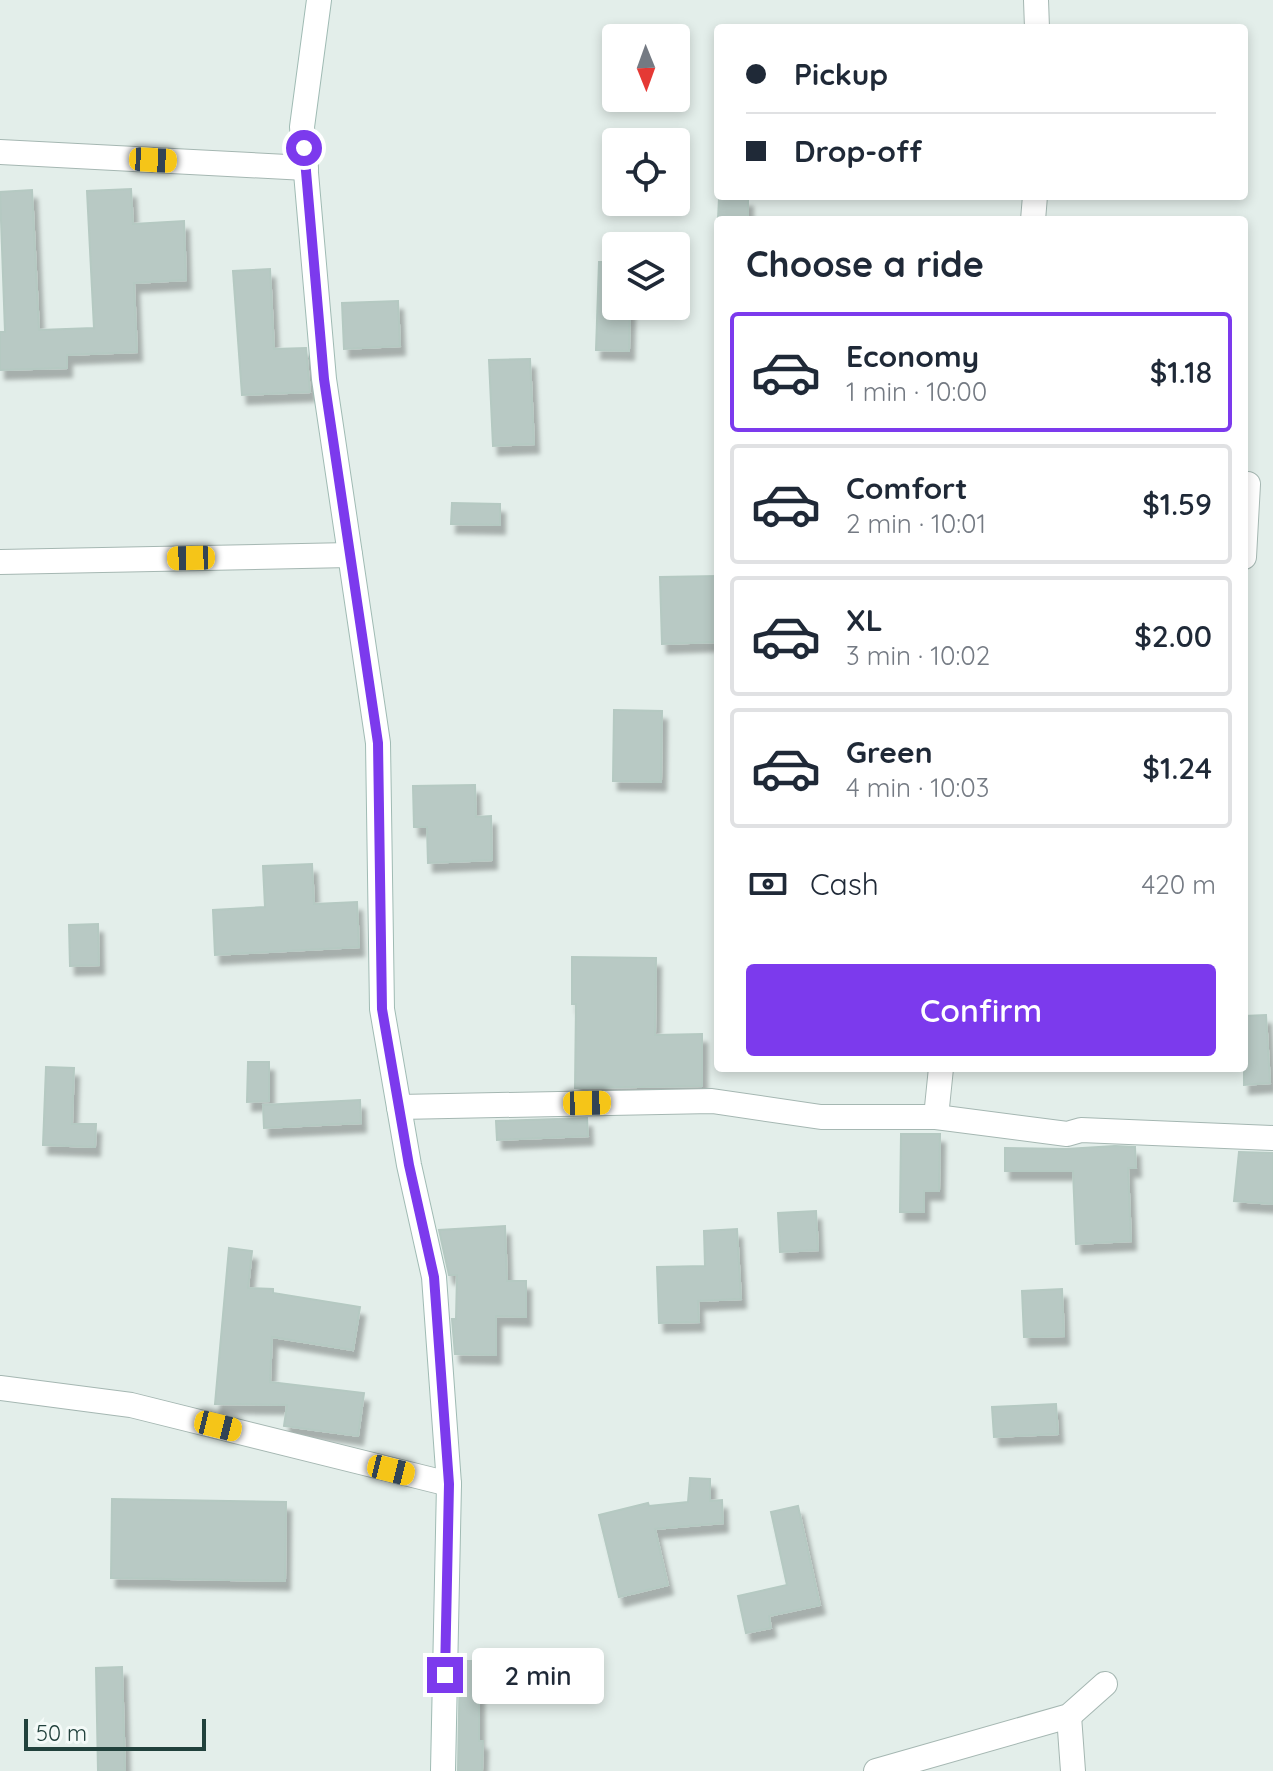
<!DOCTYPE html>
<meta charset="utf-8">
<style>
:root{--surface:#fff;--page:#f2f2f3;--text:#1f2937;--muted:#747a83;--line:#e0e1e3;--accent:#7c3aed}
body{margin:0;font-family:Quicksand,sans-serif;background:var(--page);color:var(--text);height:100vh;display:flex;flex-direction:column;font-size:30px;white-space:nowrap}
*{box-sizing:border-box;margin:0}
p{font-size:26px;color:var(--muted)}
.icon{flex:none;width:44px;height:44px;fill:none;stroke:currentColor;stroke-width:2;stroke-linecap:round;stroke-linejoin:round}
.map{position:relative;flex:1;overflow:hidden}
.panel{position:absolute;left:714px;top:216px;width:534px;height:856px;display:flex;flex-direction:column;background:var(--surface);border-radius:8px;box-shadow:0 4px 12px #0003}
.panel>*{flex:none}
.hud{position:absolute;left:714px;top:24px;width:534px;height:176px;border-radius:8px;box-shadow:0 4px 12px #0003;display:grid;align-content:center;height:176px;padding:0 32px;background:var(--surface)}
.needle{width:52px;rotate:179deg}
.tools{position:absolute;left:602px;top:24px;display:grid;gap:16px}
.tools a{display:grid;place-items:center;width:88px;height:88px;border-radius:8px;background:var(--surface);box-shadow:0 4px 12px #0003;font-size:40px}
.scale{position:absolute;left:24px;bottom:20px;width:182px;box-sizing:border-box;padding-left:8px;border:4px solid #21413c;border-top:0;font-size:22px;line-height:28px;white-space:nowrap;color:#21413c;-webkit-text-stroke:6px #f4faf8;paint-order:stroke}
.end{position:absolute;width:36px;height:36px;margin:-18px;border:10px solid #7c3aed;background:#fff;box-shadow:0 0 0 4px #fff}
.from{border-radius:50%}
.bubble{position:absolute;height:56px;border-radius:8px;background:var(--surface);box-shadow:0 4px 12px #0003;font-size:26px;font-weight:600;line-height:56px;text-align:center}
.car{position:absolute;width:24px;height:48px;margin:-24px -12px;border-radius:10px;box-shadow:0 0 6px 2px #0007;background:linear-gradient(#f5c518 24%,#345 0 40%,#f5c518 0 76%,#345 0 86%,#f5c518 0)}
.hud b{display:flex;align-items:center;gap:28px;height:76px;font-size:30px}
.hud b+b{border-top:2px solid var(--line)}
.hud i{width:20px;height:20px;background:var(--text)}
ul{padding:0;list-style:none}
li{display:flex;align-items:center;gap:24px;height:120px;margin:0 16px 12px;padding:0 16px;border:4px solid var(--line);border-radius:8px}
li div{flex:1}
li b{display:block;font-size:30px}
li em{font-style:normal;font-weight:600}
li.active{border-color:var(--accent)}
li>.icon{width:72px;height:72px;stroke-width:1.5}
h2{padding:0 32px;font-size:36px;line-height:96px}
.pay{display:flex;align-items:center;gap:20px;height:88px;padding:0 32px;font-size:30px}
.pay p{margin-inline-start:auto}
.button{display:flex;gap:16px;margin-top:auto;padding:16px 32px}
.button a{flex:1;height:92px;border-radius:8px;background:var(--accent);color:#fff;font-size:32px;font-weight:600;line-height:92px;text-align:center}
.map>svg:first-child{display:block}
.building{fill:#b8c9c4;stroke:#b5c9c2;stroke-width:2;filter:url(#shadow)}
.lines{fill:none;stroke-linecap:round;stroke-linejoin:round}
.street-casing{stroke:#a5b7b2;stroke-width:26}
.secondary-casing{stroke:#a0bbb4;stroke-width:26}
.street{stroke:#fff;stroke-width:24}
.secondary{stroke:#fff;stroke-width:24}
.route{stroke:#7c3aed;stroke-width:10}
</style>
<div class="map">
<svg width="1273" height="1771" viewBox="0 0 1273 1771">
<defs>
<filter id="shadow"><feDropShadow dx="5" dy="9" stdDeviation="2" flood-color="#0004"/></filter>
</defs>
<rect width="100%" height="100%" fill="#e3eeea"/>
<g class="building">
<polygon points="131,189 133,224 184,221 186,280 134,283 137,352 67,355 67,368 0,370 0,332 5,332 0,192 32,190 39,330 94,328 87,191"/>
<polygon points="719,198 748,198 748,220 718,220"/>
<polygon points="599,262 616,262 616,306 630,306 629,351 596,350"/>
<polygon points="270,269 274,349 306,348 310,392 242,395 233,271"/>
<polygon points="398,301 400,346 344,349 342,303"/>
<polygon points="530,359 534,444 493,446 489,360"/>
<polygon points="452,503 500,504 500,525 451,524"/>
<polygon points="718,576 718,642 662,644 660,577"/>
<polygon points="614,710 662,711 661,782 613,781"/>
<polygon points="475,785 476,817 491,816 492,860 428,863 427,827 414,827 413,786"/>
<polygon points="312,864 314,904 357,902 359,947 215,955 213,910 265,907 263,866"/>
<polygon points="98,924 99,965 70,966 69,925"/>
<polygon points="572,957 656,958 655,1035 702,1034 702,1086 575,1088 576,1004 572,1004"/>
<polygon points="1266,1015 1270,1083 1244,1085 1244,1016"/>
<polygon points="248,1062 269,1062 269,1101 247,1102"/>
<polygon points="46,1067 74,1068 72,1124 96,1124 95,1147 43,1145"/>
<polygon points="360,1100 361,1123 264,1128 263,1105"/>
<polygon points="587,1118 588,1136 497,1140 496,1121"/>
<polygon points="901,1134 940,1134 939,1191 924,1191 924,1212 900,1212"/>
<polygon points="1115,1146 1135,1147 1136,1168 1128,1168 1131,1241 1076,1244 1073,1171 1005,1171 1005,1148 1066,1149"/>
<polygon points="1239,1152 1273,1153 1273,1204 1234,1201"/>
<polygon points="816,1211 818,1250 780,1252 778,1213"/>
<polygon points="505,1226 507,1281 526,1281 526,1317 496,1316 496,1355 455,1354 452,1319 456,1319 457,1275 449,1275 439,1230"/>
<polygon points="737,1229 741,1299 698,1301 699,1322 659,1323 657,1267 705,1266 704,1231"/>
<polygon points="229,1248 252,1251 248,1288 273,1289 273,1293 360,1307 353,1350 272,1337 270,1382 364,1393 358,1436 284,1426 287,1405 215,1404"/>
<polygon points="1062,1289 1064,1336 1024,1337 1022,1291"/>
<polygon points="1056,1404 1058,1434 994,1437 992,1407"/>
<polygon points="690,1478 710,1479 710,1501 722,1500 723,1523 655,1529 668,1585 619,1597 599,1515 648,1503 649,1506 688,1502"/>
<polygon points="112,1499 286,1502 285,1581 111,1578"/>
<polygon points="798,1506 820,1605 769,1616 771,1628 746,1633 738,1596 787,1585 771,1512"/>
<polygon points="460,1661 564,1661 564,1685 479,1684 479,1741 483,1741 482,1771 458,1771"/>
<polygon points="122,1667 125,1771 98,1771 96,1668"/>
</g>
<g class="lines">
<defs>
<g id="street">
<polyline points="1036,0 1037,28"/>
<polyline points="0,152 306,168"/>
<polyline points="1033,220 1035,196"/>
<polyline points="1244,484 1248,484 1244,557"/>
<polyline points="0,562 350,555"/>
<polyline points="399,1107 712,1101 821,1117 936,1117 1067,1134 1081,1130 1273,1138"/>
<polyline points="936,1117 941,1068"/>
<polyline points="0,1388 131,1405 449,1484"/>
<polyline points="1069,1716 1073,1771"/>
<polyline points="876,1771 1069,1716 1105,1684"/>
</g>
<polyline id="secondary" points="319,0 302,127 324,379 378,743 382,1009 409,1165 434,1277 449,1484 443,1771"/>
</defs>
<use href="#street" class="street-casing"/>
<use href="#secondary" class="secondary-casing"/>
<use href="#street" class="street"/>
<use href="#secondary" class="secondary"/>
</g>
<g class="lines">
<polyline class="route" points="304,148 324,379 378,743 382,1009 409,1165 434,1277 449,1484 445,1675"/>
</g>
</svg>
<div class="tools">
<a><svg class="needle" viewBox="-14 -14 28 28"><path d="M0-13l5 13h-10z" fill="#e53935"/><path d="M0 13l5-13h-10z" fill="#747a83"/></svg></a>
<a><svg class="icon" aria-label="locate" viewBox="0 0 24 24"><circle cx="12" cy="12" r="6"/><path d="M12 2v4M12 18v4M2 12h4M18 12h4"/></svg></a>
<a><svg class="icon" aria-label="layers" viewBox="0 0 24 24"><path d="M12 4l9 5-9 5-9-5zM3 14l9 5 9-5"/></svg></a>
</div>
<div class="scale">50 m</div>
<i class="end from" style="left:304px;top:148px"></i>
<i class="end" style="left:445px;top:1675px"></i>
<div class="bubble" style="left:472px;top:1648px;width:132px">2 min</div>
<i class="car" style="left:153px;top:160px;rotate:93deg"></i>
<i class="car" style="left:191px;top:558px;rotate:269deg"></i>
<i class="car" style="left:587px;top:1103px;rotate:89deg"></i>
<i class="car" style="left:218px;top:1426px;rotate:104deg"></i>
<i class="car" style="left:391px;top:1470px;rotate:104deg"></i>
<div class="hud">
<b><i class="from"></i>Pickup</b>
<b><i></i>Drop-off</b>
</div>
<section class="panel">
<h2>Choose a ride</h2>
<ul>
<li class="active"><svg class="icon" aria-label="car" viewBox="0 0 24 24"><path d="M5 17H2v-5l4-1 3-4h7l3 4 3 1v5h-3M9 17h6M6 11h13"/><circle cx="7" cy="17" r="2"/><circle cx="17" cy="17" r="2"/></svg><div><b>Economy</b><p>1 min · 10:00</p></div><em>$1.18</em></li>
<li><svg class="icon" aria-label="car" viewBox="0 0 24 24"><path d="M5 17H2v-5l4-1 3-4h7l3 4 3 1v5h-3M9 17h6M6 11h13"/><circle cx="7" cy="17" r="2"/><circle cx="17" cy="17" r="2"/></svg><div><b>Comfort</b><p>2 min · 10:01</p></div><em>$1.59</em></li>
<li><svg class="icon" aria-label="car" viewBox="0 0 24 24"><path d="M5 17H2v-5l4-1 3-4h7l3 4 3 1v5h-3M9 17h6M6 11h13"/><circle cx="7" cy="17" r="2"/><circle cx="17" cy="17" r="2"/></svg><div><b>XL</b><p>3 min · 10:02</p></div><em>$2.00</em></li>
<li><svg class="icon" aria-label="car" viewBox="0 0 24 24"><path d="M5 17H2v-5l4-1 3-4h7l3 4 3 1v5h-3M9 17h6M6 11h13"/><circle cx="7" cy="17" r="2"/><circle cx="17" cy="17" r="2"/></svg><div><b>Green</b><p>4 min · 10:03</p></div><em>$1.24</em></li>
</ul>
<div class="pay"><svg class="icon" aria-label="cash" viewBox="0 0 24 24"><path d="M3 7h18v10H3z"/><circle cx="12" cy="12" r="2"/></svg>Cash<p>420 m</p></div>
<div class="button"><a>Confirm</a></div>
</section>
</div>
